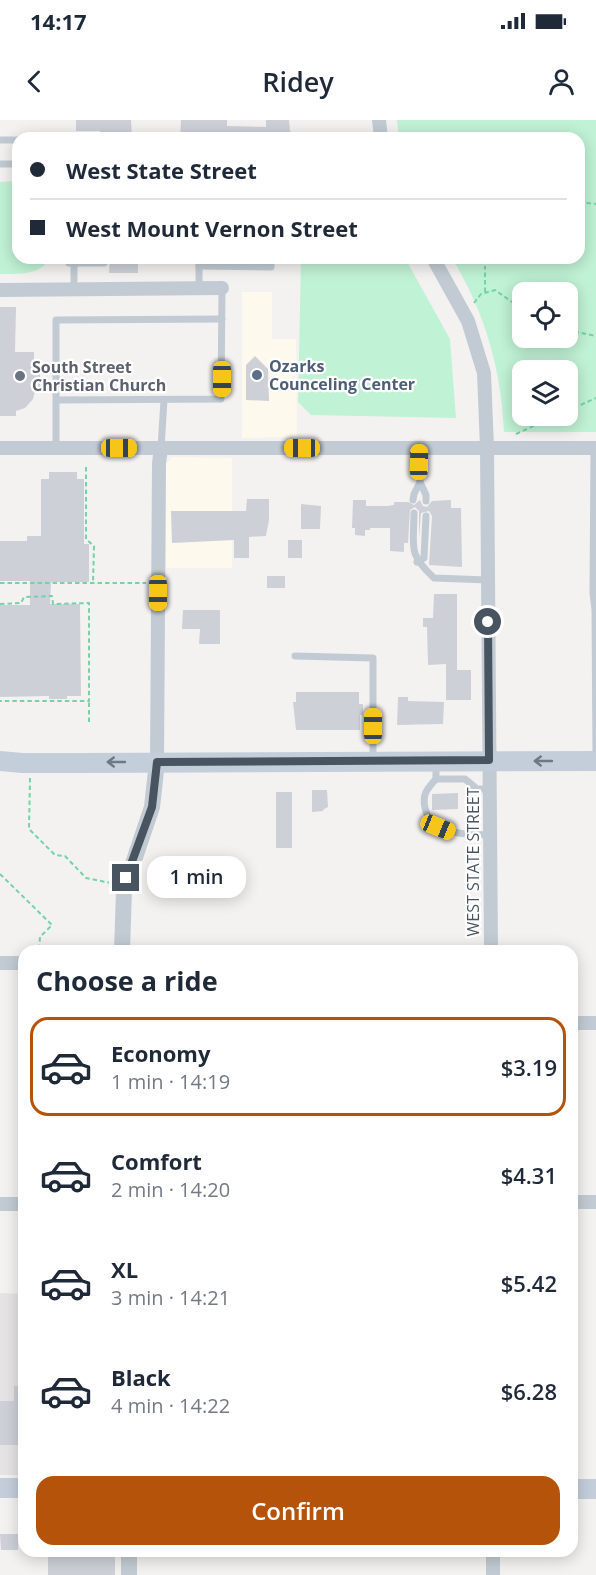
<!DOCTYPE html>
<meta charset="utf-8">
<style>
:root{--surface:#fff;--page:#f6f6f7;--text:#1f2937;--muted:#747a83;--line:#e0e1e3;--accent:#b45309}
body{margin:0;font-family:"Open Sans",sans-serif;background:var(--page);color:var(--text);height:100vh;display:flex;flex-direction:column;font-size:22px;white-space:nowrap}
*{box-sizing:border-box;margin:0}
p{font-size:20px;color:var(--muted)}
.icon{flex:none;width:33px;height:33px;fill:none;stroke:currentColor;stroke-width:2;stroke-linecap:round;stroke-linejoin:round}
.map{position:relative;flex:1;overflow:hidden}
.sheet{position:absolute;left:18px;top:825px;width:560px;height:612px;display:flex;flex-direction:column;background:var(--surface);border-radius:18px;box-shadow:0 3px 15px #0003}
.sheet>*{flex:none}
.guide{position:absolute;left:12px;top:12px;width:573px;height:132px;border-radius:18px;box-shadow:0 3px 15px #0003;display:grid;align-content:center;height:132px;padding:0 18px;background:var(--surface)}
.controls{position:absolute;left:512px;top:162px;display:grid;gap:12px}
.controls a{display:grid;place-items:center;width:66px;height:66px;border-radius:12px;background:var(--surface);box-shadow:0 3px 15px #0003;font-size:30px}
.end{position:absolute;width:27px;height:27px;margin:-14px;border:8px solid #485460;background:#fff;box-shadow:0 0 0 3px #fff}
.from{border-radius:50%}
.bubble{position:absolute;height:42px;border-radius:18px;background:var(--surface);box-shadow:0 3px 15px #0003;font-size:20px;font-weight:600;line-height:42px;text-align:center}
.car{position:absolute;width:18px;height:36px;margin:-18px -9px;border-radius:8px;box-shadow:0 0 4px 2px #0007;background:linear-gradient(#f5c518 24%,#345 0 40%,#f5c518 0 76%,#345 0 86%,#f5c518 0)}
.guide b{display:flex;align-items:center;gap:21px;height:57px;font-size:22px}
.guide b+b{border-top:2px solid var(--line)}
.guide i{width:15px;height:15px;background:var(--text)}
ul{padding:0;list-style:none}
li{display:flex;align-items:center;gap:18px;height:99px;margin:0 12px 9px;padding:0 6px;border:3px solid transparent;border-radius:18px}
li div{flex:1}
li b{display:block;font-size:22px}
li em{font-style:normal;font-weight:600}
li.active{border-color:var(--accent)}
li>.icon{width:54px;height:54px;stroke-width:1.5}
h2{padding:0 18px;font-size:27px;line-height:72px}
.button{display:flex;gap:12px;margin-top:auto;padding:12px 18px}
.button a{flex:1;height:69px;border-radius:18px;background:var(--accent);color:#fff;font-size:24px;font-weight:600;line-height:69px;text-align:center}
.status{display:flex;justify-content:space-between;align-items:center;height:42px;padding:0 30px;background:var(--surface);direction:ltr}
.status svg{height:16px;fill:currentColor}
header{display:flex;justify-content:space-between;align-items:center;height:78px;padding:0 18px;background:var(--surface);font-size:27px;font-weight:600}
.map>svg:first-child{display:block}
.commercial{fill:#fdf9ec}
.education{fill:#e5e3e3}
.green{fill:#c0f2d5;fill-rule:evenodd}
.building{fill:#cdd0d7}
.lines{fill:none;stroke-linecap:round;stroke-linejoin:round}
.path{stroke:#76d2a8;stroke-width:2;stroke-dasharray:4.5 3;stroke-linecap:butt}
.service{stroke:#c2cbd3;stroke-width:7}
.minor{stroke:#c2cbd3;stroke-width:14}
.tertiary{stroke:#c2cbd3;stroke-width:16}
.secondary{stroke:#c4cedb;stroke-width:20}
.oneway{stroke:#6d7985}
.route{stroke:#485460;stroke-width:8}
.service-dot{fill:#5c6f8a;stroke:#fff;stroke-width:2}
.worship-dot{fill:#6b7280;stroke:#fff;stroke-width:2}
.labels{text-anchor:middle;stroke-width:4.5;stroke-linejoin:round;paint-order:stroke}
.service-label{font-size:16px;font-weight:bold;fill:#4e5e75;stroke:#fff;text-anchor:start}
.worship-label{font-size:16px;font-weight:bold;fill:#5b616d;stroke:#fff;text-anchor:start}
.street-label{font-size:16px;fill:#485460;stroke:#fff}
</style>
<div class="status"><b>14:17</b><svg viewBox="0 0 49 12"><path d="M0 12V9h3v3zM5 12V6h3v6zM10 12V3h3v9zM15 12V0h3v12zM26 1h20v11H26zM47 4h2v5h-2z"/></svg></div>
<header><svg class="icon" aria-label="back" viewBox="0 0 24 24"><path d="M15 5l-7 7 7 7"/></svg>Ridey<svg class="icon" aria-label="person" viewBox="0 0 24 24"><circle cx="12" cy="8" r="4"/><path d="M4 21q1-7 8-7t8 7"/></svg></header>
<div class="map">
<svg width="596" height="1455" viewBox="0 0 596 1455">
<rect width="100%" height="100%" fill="#f4f2f1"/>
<g class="commercial">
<polygon points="242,172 272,172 272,219 296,219 297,317 242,318"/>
<polygon points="172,337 232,338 232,448 166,448 166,344"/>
</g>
<polygon class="education" points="0,1173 24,1174 24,1355 0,1355"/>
<g class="green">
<path d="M397,0H596V312H504C501,248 485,193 452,138H579V18H399ZM522,172H567V218H522ZM567,250V296H522V250Z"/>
<path d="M18,61V138H48C43,156 15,154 0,154V62Z"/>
<polygon points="301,138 405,138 450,219 456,298 311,295 298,282"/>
</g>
<g class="building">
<polygon points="76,0 131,0 132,17 100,18 100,11 76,11"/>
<polygon points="181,0 227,0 227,6 266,7 266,0 289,0 290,11 298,18 180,18"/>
<polygon points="110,138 138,138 138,153 109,153"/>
<polygon points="0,187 16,187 15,232 34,232 34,240 40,240 40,271 35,271 33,279 25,288 16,291 16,296 0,296"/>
<polygon points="255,236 268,249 269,281 246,280 246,245"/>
<polygon points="49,352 77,352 77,359 84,359 84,424 89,424 89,462 51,462 50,484 80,484 81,576 67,576 67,579 49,579 49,576 0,577 0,485 30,485 30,461 0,461 0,421 27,421 27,416 41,416 41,359 49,359"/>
<polygon points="247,379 269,379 269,400 266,416 249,417 249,438 234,438 234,420 172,423 171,391 246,391"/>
<polygon points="353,380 366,380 366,386 387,386 394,385 394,382 408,382 414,385 420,380 423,386 427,387 432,381 451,380 451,388 461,388 462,447 429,445 432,396 429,391 421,393 419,418 419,391 415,387 410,390 408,423 404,423 404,432 390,431 390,408 370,408 370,410 365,410 365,416 355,415 355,408 352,408"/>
<polygon points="301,384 321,386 320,409 301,409"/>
<rect x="288" y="420" width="14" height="18"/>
<rect x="267" y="456" width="18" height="12"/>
<polygon points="434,474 457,474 457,550 471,550 471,580 446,580 446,544 428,545 427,507 423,507 423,498 433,498"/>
<polygon points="183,490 220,490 220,524 199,524 200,509 182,509"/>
<polygon points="296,572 359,572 359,584 363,584 363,595 360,595 360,610 296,610 293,582 296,582"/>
<polygon points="398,577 408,577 408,581 444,582 443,604 397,605"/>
<polygon points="312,670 327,670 328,687 324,689 323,691 312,692"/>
<rect x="276" y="672" width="16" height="56"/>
<polygon points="458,673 458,689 432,690 432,674"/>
<polygon points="14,1266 24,1266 24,1325 0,1325 0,1281 14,1281"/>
<polygon points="0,1414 18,1414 18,1430 1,1430"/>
<rect x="48" y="1431" width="67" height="24"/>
</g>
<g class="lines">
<g class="path">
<polyline points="579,82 596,84"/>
<polyline points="485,172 485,146"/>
<polyline points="474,183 481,174 495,170 522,189"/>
<polyline points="567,210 596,216"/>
<polyline points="567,291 596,278"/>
<polyline points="516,314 555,296"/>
<polyline points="86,347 86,419 94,426 93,463"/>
<polyline points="0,463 146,463"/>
<polyline points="0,484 21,483 24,477 52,476 53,484 89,483 89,581 0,581"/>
<polyline points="89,602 89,581"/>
<polyline points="30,658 29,709 55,735 65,736 86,758 111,763"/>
<polyline points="0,754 52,805 40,817 39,831"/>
</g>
<g class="service">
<polyline points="0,20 18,20"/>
<polyline points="0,44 18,44"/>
<polyline points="70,138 69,143 104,143 104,138"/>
<polyline points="199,146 271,147 271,138"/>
<polyline points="199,168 199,138"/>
<polyline points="74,170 74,144"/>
<polyline points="57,280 221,279 222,168"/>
<polyline points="56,328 56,200 222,199"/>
<polyline points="161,328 164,280"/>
<polyline points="419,328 420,362 426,375 426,381"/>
<polyline points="594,328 593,473 595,490 596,640"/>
<polyline points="413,380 414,374 420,362"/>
<path d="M414,393C414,427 407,433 434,458L488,460"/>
<polyline points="417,442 424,438 426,396"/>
<polyline points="295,536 373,538 373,641"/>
<polyline points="436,643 436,659 465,659 477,669 489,669"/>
<path d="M436,659C427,669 422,674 425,688C431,716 467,714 490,715"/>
</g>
<g class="minor">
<polyline points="379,0 381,18"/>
<polyline points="433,138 468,201 484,253 487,328 491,831"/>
<polyline points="0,170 222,168"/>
<polyline points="0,328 596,328"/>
<polyline points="157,642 159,343 161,328"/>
<polyline points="0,843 24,843"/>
<polyline points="572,903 596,903"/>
<polyline points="572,1082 596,1082"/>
<polyline points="0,1084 24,1084"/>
<polyline points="493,1431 493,1455"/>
</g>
<g class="tertiary">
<polyline points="122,831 124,770 152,687 157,642"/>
<polyline points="129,1431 129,1455"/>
</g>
<g class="secondary">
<polyline points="0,641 22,643 81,643 596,641"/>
<polyline points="0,1368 24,1368"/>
<polyline points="572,1369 596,1369"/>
</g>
</g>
<defs><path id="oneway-shaft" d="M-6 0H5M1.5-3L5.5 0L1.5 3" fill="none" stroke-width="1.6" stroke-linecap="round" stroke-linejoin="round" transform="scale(1.5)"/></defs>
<g class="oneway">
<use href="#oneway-shaft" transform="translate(543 641) rotate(-180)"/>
<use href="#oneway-shaft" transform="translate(116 642) rotate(-180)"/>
</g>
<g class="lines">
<polyline class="route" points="126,758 152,687 157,642 489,640 488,502"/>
</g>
<circle class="service-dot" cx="257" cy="255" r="6"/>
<circle class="worship-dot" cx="20" cy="256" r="6"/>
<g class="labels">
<g class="service-label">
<text x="269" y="252">Ozarks<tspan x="269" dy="18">Counceling Center</tspan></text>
</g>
<g class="worship-label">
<text x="32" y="253">South Street<tspan x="32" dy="18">Christian Church</tspan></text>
</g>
<g class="street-label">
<text transform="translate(473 742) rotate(-90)" y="6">WEST STATE STREET</text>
</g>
</g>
</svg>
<div class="controls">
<a><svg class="icon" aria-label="locate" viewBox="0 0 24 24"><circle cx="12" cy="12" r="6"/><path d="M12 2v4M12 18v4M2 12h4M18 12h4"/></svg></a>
<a><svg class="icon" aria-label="layers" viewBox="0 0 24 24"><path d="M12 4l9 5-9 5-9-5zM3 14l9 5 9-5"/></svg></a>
</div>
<i class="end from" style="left:488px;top:502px"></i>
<i class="end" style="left:126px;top:758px"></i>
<div class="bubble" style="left:147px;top:736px;width:99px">1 min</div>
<i class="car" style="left:222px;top:259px;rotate:180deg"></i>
<i class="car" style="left:119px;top:328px;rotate:90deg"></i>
<i class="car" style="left:302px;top:328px;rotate:270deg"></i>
<i class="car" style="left:419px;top:342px;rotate:1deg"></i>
<i class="car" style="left:158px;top:473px;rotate:180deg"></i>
<i class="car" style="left:373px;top:606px;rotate:0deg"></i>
<i class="car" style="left:438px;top:707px;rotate:112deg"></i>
<div class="guide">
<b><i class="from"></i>West State Street</b>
<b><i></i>West Mount Vernon Street</b>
</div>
<section class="sheet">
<h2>Choose a ride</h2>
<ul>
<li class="active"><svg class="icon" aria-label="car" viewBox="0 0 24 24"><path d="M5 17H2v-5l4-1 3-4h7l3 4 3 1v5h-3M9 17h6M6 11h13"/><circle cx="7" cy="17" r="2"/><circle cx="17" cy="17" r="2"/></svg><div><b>Economy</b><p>1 min · 14:19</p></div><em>$3.19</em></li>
<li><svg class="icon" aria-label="car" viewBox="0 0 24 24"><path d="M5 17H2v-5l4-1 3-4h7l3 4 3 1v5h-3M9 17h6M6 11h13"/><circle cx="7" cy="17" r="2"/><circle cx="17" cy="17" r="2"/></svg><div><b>Comfort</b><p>2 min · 14:20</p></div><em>$4.31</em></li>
<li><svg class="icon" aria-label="car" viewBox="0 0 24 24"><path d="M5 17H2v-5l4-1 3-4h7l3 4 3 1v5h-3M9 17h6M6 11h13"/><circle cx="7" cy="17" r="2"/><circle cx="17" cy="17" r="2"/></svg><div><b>XL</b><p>3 min · 14:21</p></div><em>$5.42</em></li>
<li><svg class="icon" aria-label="car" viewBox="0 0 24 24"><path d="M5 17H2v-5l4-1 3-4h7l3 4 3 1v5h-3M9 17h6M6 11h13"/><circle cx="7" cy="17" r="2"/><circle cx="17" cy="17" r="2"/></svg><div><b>Black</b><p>4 min · 14:22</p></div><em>$6.28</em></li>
</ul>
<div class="button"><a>Confirm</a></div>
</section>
</div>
